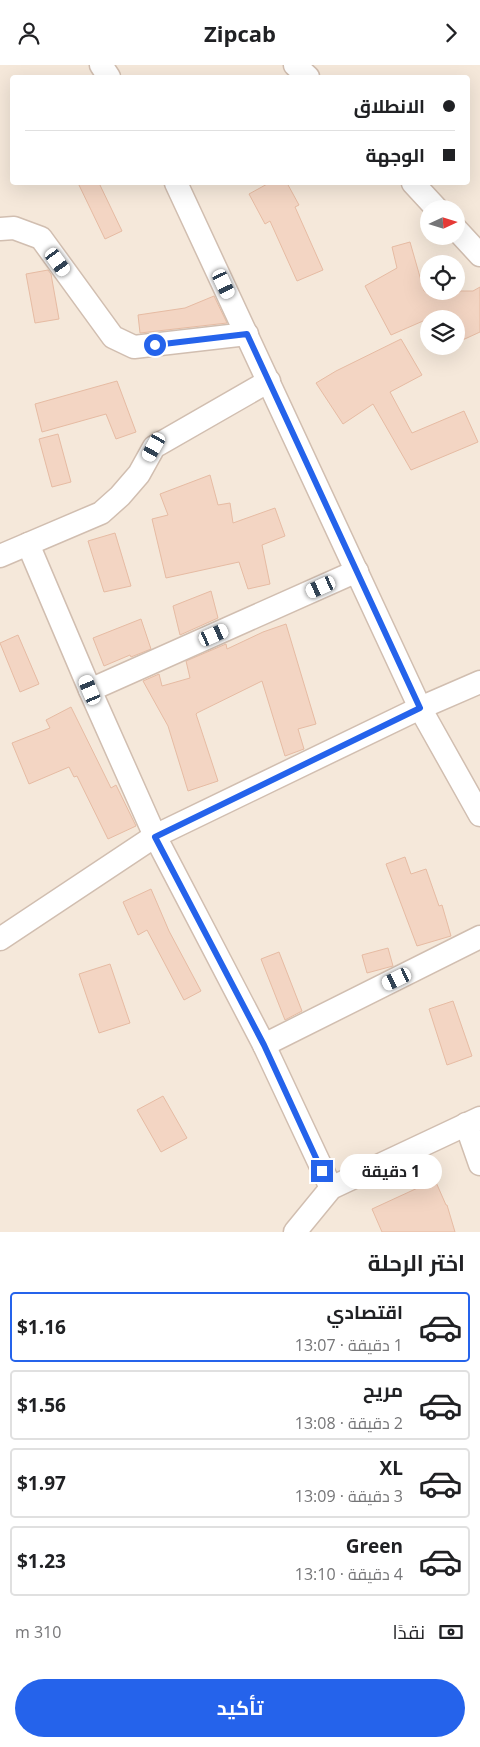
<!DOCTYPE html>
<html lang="ar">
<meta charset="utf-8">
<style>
:root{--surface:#fff;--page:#f6f6f6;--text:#202124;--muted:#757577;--line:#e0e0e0;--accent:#2563eb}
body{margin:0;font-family:"Open Sans",Cairo,sans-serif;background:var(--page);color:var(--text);direction:rtl;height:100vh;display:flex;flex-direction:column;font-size:19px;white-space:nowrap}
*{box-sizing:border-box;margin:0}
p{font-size:16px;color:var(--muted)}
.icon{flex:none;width:28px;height:28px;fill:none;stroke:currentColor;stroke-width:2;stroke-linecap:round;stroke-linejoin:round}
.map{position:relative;height:1167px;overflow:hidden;direction:ltr}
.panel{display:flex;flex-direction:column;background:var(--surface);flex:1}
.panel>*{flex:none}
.top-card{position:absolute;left:10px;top:10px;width:460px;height:110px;border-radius:5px;box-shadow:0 5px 20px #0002;direction:rtl;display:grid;align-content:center;height:110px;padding:0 15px;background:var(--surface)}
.needle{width:32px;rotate:86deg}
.fabs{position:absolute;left:420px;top:135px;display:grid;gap:10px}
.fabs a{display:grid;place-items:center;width:45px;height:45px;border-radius:50%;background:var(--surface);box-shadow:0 5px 20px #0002;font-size:25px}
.end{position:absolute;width:22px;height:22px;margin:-11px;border:6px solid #2563eb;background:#fff;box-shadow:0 0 0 2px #fff}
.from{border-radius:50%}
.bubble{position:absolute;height:35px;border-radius:18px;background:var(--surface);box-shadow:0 5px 20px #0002;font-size:16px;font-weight:700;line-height:35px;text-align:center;direction:rtl}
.car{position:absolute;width:15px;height:30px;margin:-15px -8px;border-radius:6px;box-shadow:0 0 4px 1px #0007;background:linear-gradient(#fff 24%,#345 0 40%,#fff 0 76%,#345 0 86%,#fff 0)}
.top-card b{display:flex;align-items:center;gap:18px;height:48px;font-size:19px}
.top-card b+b{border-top:1px solid var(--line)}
.top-card i{width:12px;height:12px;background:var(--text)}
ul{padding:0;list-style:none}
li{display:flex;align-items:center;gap:15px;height:70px;margin:0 10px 8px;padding:0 5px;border:2px solid var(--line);border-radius:5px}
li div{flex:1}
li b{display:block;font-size:19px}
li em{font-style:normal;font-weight:700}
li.current{border-color:var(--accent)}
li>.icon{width:45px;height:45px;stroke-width:1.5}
h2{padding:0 15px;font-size:22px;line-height:60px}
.pay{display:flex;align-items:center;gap:12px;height:55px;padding:0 15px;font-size:19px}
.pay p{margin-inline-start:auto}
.action{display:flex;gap:10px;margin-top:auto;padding:10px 15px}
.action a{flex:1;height:58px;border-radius:30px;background:var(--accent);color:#fff;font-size:20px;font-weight:700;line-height:58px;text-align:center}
header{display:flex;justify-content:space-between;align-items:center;height:65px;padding:0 15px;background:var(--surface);font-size:22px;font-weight:700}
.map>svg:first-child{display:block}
.residential{fill:#f5e8da;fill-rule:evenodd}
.building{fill:#f3d5c3;stroke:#e6bba3}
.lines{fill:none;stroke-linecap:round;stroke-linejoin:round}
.street-casing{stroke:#d1beb0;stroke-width:25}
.street{stroke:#fff;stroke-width:22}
.route{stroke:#2563eb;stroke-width:6}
</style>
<header><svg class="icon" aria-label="forward" viewBox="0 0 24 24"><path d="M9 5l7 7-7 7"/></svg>Zipcab<svg class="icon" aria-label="person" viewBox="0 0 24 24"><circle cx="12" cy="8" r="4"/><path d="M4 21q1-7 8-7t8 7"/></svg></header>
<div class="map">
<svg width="480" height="1167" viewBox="0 0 480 1167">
<rect width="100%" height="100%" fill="#fdf6ec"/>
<path class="residential" d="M0,0H480V1167H0ZM12,12H468V118H12ZM429,144H456V171H429ZM429,199H456V226H429ZM429,254H456V281H429Z"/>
<g class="building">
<polygon points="78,118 99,118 122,166 105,174"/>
<polygon points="269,118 287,118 299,140 295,142 323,205 297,216 270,156 265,159 249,129"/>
<polygon points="410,177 424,226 473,226 480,222 480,267 456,278 456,254 432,254 439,249 391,270 365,221 397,203 392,182"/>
<polygon points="48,205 51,209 59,254 35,258 26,209"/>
<polygon points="214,231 227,258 140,268 138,250 185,243"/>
<polygon points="401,274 422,310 390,327 412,368 464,346 478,377 411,405 373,339 343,359 316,318 336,306"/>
<polygon points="117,316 136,367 116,374 106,349 42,367 35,339"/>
<polygon points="58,369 71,417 52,422 39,374"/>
<polygon points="210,410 218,440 230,438 233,458 275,443 285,471 262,480 270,519 248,524 239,497 166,513 152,454 168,450 160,429"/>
<polygon points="115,468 131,521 104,527 88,476"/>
<polygon points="211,526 218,553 180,570 173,541"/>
<polygon points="141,554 151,584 131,592 130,590 104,601 93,573"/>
<polygon points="286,559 316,659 298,664 304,684 285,691 262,616 197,648 196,649 218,716 188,726 168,661 143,616 159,609 162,621 190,613 186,596 226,579 227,584 263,567"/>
<polygon points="18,570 39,619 20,627 0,578"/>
<polygon points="71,642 111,723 116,720 136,761 108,774 77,711 74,712 69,702 29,719 12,678 50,663 46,655"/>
<polygon points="405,792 411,809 426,804 439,841 442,840 451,871 417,881 386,799"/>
<polygon points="151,824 169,866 201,926 184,935 147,865 138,870 123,837"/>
<polygon points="388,883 393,901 367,908 362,890"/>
<polygon points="279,887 302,946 285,955 261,894"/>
<polygon points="110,899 130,958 99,968 79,909"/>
<polygon points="453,936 472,991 447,1000 429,944"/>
<polygon points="163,1031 187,1073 161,1087 137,1045"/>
<polygon points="435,1115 446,1140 447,1140 455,1167 382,1167 372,1144"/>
</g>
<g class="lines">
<defs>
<g id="street">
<polyline points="101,0 109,12"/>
<polyline points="295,0 308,12"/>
<polyline points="176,118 420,643 480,750"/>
<polyline points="413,118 437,144"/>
<polyline points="0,164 14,163 41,173 113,272 134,282 247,269"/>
<polyline points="456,164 480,190"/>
<polyline points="28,479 90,625 155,771 264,980 331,1123"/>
<polyline points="0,491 101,448 120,431 139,409 154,382 269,316"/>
<polyline points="90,625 357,506"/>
<polyline points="0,874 155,771 420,643 480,617"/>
<polyline points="264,980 480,872"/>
<polyline points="466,1059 480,1099"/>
<polyline points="295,1167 331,1123 480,1053"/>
</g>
</defs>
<use href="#street" class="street-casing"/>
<use href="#street" class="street"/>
</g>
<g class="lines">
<polyline class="route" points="155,280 247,269 420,643 155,772 264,980 322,1106"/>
</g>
</svg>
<div class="fabs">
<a><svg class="needle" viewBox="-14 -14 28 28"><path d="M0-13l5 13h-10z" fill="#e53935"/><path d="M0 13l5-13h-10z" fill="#757577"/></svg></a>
<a><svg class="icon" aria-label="locate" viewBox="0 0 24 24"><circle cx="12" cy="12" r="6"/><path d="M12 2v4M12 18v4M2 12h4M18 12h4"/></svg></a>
<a><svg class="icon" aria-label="layers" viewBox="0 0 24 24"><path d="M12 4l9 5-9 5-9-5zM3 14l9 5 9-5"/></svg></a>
</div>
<i class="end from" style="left:155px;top:280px"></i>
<i class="end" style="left:322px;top:1106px"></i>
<div class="bubble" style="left:340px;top:1089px;width:102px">1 دقيقة</div>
<i class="car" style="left:58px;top:197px;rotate:144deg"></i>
<i class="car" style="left:224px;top:219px;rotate:155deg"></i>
<i class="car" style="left:154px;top:382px;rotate:209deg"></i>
<i class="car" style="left:321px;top:522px;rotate:246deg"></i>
<i class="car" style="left:214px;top:570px;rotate:66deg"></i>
<i class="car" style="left:90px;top:625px;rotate:337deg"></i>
<i class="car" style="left:397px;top:914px;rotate:244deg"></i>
<div class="top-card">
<b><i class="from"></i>الانطلاق</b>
<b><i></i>الوجهة</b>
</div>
</div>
<section class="panel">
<h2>اختر الرحلة</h2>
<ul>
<li class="current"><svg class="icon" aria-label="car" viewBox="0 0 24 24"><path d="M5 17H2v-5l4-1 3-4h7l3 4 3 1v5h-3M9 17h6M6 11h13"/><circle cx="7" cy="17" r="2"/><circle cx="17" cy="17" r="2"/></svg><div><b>اقتصادي</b><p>1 دقيقة · 13:07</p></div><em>$1.16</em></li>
<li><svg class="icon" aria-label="car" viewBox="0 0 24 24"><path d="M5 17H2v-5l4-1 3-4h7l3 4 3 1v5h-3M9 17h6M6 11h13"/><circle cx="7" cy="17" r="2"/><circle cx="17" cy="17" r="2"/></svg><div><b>مريح</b><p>2 دقيقة · 13:08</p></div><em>$1.56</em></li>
<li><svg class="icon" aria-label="car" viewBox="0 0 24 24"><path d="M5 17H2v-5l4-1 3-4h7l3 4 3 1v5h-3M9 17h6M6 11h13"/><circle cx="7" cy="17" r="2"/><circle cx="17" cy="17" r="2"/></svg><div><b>XL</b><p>3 دقيقة · 13:09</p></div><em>$1.97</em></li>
<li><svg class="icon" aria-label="car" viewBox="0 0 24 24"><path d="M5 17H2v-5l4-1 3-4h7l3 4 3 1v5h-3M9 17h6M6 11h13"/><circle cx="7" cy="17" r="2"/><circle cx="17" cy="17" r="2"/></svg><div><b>Green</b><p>4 دقيقة · 13:10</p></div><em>$1.23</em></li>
</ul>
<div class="pay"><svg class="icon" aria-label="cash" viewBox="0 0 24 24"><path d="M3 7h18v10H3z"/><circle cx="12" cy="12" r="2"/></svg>نقدًا<p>310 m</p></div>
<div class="action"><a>تأكيد</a></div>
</section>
